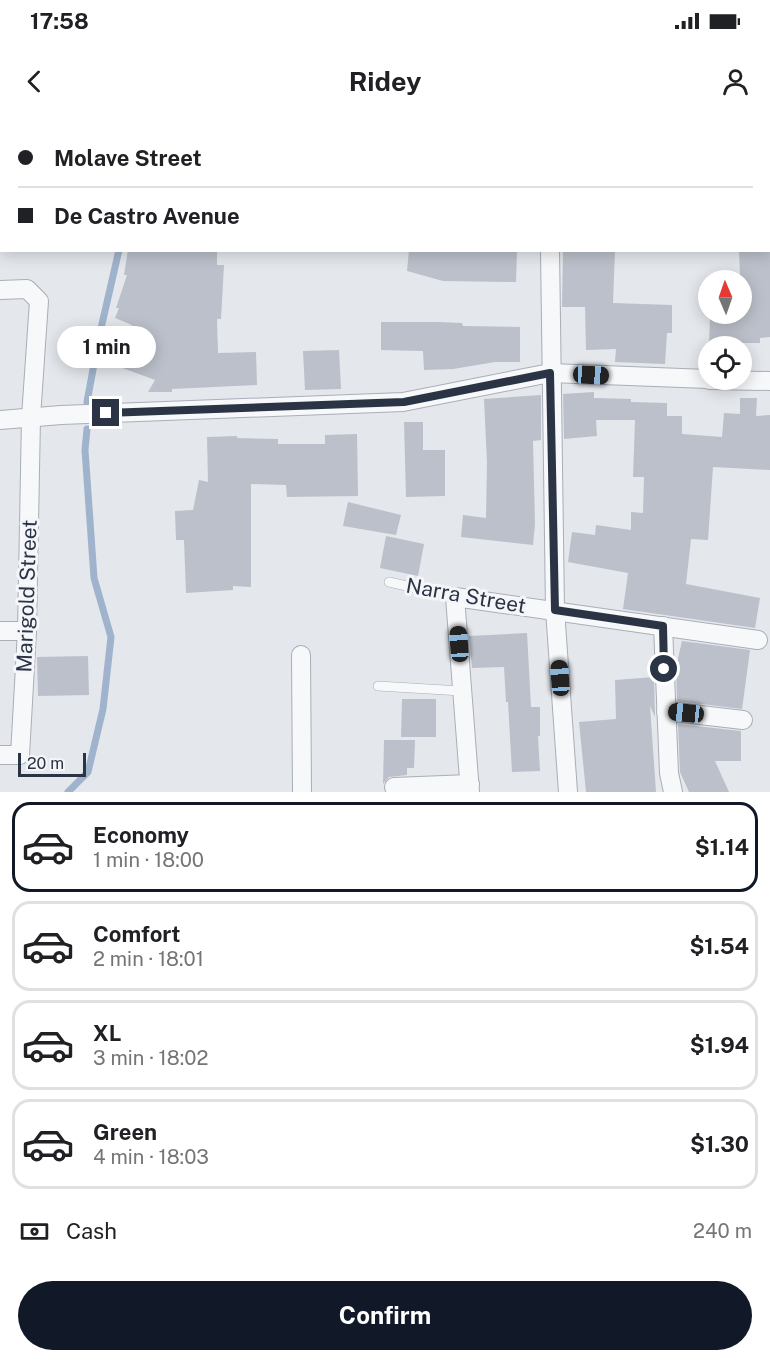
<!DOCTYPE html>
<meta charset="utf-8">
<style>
:root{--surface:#fff;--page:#f6f6f6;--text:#202124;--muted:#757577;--line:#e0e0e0;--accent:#111827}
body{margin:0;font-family:"Public Sans",sans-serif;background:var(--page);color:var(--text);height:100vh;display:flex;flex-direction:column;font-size:22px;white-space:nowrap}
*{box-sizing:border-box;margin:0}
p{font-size:20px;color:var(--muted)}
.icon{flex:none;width:33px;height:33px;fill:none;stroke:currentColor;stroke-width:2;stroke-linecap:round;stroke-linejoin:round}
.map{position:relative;height:672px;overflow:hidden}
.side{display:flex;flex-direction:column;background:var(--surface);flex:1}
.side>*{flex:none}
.guide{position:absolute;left:0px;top:0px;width:771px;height:132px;box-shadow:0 3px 15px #0003;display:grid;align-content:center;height:132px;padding:0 18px;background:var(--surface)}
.needle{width:39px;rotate:358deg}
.buttons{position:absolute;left:698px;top:150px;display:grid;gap:12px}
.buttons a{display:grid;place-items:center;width:54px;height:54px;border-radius:50%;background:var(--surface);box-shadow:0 3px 15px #0003;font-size:30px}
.scale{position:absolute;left:18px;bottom:15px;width:68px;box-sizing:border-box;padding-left:6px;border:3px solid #2b3445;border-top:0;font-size:16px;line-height:21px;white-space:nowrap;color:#2b3445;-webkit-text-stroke:4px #f4f6f9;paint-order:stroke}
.end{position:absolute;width:27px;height:27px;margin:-14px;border:8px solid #2b3445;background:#fff;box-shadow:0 0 0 3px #fff}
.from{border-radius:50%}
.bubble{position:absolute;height:42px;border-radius:21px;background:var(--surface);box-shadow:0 3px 15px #0003;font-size:20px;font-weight:700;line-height:42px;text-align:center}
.car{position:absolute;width:18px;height:36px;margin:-18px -9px;border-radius:8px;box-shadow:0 0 4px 2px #0007;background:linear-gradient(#222 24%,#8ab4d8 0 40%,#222 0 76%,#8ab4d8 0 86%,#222 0)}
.guide b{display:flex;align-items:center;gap:21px;height:57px;font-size:22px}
.guide b+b{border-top:2px solid var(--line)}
.guide i{width:15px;height:15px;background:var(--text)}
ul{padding:10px 0 0;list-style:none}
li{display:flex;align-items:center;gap:18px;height:90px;margin:0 12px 9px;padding:0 6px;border:3px solid var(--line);border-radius:18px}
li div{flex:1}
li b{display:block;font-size:22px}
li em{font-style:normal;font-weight:700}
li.current{border-color:var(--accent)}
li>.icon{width:54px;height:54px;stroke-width:1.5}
.pay{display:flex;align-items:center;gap:15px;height:66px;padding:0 18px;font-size:22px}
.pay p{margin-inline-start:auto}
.primary-button{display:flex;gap:12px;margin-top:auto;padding:12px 18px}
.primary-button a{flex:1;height:69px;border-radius:36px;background:var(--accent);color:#fff;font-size:24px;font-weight:700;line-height:69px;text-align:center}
.status{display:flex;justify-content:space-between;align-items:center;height:42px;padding:0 30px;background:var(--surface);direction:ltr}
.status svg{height:16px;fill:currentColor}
header{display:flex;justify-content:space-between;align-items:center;height:78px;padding:0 18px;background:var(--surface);font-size:27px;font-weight:700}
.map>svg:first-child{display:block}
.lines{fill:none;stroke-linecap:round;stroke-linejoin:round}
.stream{stroke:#9fb4cc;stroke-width:7}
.building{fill:#bbc0ca}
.service-casing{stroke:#a9aeb7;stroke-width:10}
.minor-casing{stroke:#a9aeb7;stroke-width:20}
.service{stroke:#f7f8fa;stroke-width:9}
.minor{stroke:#f7f8fa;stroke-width:18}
.route{stroke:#2b3445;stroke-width:8}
.labels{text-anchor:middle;stroke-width:6;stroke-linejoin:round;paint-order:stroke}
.street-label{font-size:21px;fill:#2b3445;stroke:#f4f6f9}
</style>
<div class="status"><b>17:58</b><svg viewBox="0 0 49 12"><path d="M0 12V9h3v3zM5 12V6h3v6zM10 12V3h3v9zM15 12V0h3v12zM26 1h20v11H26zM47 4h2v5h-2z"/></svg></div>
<header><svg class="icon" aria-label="back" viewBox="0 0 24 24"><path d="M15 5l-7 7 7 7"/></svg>Ridey<svg class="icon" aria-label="person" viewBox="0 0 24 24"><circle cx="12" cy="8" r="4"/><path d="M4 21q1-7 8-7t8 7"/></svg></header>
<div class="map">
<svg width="770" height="672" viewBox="0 0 770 672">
<rect width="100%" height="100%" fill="#e4e7ec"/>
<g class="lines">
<g class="stream">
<polyline points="162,2 162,0"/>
<polyline points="87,282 99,217 119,130"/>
<polyline points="68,672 88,652 103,589 111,517 94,458 85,330 87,309"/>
</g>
</g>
<g class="building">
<polygon points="128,130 217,130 217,145 224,145 221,199 217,199 218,233 256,232 257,265 172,269 172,272 148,272 155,260 117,246 132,205 115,198 119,188 116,188 127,155 124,155"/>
<polygon points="409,130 517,130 516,162 443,161 407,151"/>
<polygon points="563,130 615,130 613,183 672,185 672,213 667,213 665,244 615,242 616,229 586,230 585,187 562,187"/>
<polygon points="739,130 770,130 770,217 760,218 760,223 734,223 734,226 709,226 710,196 741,197 742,156 740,156"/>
<polygon points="381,202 438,202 462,203 463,206 520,207 520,242 495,242 453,249 424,250 423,231 381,230"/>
<polygon points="339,230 341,269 305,270 303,231"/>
<polygon points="594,272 594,278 631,279 631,282 667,283 667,296 682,296 682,314 722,317 724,293 740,294 740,278 757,278 756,296 770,295 770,350 713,347 708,420 691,419 686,464 760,478 755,508 623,489 628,453 568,442 572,412 595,415 596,405 631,410 631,392 643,393 644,357 633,357 635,300 596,300 597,316 564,319 563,274"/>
<polygon points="541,275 541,320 533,321 535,404 533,425 461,417 463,395 486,398 487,342 484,279"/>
<polygon points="404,302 423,302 423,330 445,330 445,376 406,377"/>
<polygon points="357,314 358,376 287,377 286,365 251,364 251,467 233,466 233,470 186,473 184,420 176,420 175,391 193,390 199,360 208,362 207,317 237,316 237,318 278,319 278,324 325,324 325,315"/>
<polygon points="348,382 401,395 396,415 343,406"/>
<polygon points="386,416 424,424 418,456 380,448"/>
<polygon points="527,513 531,587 540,587 540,616 538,616 540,651 512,652 508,582 506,582 504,547 472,548 469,516"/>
<polygon points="682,521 750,530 742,589 677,581 676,547"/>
<polygon points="88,536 89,575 38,576 37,537"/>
<polygon points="654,557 655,597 650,586 656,672 586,672 579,602 616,599 615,560"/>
<polygon points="402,579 436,579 436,617 401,617"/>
<polygon points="678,604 741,611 741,641 715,641 729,672 689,672 680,652"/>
<polygon points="384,620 415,620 414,648 407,648 407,655 389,657 383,664"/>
</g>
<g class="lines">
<defs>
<g id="service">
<polyline points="389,462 455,477"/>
<polyline points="378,566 462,571"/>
</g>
<g id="minor">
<polyline points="549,0 549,2"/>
<polyline points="550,130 555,490 568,672"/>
<polyline points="0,170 27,169 39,181 31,297 27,511 20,635 0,635"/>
<polyline points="709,260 770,261"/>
<polyline points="0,300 61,295 403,282 550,253 708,259"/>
<polyline points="663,506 669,653 673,672"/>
<polyline points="0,511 27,511"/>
<polyline points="301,535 302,672"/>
<polyline points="666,591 743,600"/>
<polyline points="394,667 470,664"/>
<polyline points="470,672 455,477 758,520"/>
</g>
</defs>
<use href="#service" class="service-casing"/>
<use href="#minor" class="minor-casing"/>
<use href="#service" class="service"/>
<use href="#minor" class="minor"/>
</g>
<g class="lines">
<polyline class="route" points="106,293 404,282 550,253 555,490 663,506 664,549"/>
</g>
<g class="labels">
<g class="street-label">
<text transform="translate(27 476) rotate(-88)" y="7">Marigold Street</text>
<text transform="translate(466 476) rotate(10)" y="7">Narra Street</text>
</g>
</g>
</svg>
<div class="buttons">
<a><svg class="needle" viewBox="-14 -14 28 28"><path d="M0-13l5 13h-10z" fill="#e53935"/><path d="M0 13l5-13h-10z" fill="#757577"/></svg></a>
<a><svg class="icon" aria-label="locate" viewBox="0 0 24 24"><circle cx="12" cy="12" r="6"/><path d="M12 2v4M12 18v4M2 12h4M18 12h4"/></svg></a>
</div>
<div class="scale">20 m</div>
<i class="end from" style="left:664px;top:549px"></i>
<i class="end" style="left:106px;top:293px"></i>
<div class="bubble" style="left:57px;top:206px;width:99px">1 min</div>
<i class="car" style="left:591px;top:255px;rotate:93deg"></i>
<i class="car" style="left:459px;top:524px;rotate:356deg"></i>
<i class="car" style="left:560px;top:558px;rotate:356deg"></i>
<i class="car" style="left:686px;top:593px;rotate:276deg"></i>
<div class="guide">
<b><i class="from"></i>Molave Street</b>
<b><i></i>De Castro Avenue</b>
</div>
</div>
<section class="side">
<ul>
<li class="current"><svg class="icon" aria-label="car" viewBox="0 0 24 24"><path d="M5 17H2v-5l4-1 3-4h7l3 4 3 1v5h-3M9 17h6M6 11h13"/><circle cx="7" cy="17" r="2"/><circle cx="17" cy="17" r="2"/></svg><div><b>Economy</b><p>1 min · 18:00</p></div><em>$1.14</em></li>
<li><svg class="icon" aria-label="car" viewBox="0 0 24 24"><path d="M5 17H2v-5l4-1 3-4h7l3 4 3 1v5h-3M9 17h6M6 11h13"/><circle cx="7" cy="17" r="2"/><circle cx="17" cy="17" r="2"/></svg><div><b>Comfort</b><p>2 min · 18:01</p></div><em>$1.54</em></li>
<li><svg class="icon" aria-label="car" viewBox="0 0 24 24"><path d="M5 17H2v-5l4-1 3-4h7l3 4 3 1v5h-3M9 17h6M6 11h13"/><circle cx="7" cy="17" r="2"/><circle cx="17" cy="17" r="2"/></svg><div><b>XL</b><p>3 min · 18:02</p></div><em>$1.94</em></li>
<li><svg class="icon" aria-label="car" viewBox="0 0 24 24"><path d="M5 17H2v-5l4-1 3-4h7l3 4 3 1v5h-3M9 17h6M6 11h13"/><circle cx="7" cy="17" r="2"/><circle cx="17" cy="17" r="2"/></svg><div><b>Green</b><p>4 min · 18:03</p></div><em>$1.30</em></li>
</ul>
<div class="pay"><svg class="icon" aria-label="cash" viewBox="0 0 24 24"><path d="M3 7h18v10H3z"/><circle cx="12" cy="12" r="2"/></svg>Cash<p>240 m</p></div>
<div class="primary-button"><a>Confirm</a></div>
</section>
